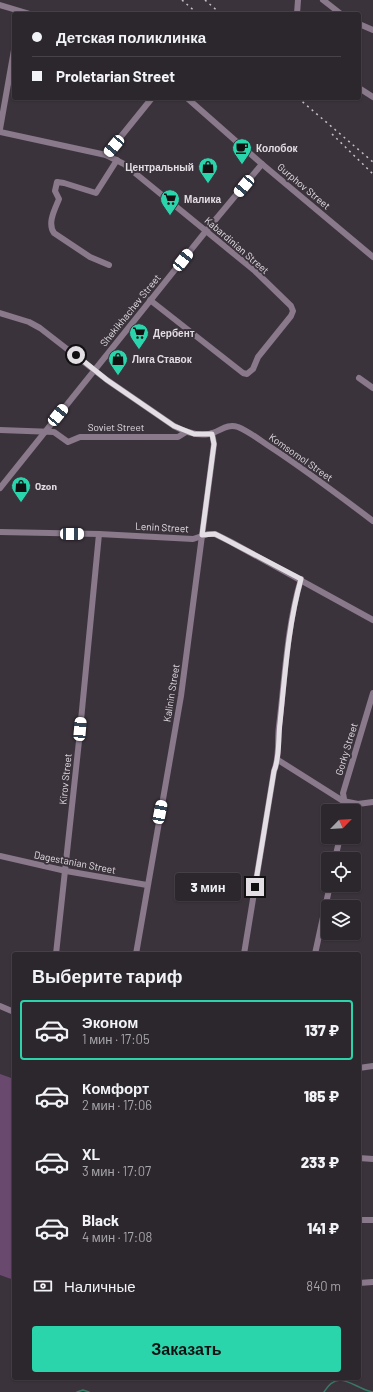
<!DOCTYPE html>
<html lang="ru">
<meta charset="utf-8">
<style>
:root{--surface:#2c262d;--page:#342e35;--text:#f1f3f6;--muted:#a6a5aa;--line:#484349;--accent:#2bd5ac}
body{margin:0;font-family:Barlow,sans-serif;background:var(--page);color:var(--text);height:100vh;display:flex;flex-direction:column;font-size:15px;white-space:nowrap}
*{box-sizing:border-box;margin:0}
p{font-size:13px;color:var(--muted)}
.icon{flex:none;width:22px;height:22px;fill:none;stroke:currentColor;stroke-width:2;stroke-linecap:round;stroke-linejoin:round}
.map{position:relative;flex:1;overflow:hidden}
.sheet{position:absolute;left:12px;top:952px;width:349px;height:428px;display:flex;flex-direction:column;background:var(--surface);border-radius:4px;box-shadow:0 1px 3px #0004,0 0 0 1px var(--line)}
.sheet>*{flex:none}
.guide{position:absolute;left:12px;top:12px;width:349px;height:88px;border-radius:4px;box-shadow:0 1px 3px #0004,0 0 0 1px var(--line);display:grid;align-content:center;height:88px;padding:0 20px;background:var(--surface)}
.needle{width:26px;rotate:65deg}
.buttons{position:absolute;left:321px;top:804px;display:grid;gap:8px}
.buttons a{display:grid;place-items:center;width:40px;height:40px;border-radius:4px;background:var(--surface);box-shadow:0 1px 3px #0004,0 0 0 1px var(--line);font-size:20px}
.end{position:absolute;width:18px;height:18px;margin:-9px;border:5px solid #e3dde4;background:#111;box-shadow:0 0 0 2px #111}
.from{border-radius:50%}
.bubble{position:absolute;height:28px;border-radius:4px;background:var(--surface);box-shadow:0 1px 3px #0004,0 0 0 1px var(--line);font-size:13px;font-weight:800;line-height:28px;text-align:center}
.car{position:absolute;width:12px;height:24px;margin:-12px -6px;border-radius:5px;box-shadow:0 0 3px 1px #0007;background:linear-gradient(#fff 24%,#345 0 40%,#fff 0 76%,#345 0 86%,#fff 0)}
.guide b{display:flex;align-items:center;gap:14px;height:38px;font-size:15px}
.guide b+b{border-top:1px solid var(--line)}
.guide i{width:10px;height:10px;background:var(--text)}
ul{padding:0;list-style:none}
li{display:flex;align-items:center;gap:12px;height:60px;margin:0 8px 6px;padding:0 12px;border:2px solid transparent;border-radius:4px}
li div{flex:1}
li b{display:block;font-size:15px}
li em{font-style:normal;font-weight:800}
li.active{border-color:var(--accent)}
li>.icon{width:36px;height:36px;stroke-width:1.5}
h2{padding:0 20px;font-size:18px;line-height:48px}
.pay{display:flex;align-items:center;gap:10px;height:44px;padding:0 20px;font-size:15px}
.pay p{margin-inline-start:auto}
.button{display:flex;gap:8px;margin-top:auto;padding:8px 20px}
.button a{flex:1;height:46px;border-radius:4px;background:var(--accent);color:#111;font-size:16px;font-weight:800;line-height:46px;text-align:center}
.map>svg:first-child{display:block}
.green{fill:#694a6e}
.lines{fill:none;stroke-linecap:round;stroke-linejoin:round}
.stream{stroke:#3a7865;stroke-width:1.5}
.minor{stroke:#89798b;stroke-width:6}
.rail{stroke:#c6bfc7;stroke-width:1.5;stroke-dasharray:2 4;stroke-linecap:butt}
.route{stroke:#e3dde4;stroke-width:5}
.labels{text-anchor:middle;stroke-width:4;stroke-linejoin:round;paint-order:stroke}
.poi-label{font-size:10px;font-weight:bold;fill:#e3dde4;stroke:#3b333c;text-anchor:start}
.street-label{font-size:10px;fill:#e3dde4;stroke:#3b333c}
</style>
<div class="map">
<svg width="373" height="1392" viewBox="0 0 373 1392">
<rect width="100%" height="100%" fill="#3b333c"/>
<polygon class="green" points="0,1074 14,1079 14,1280 0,1275"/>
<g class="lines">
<g class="stream">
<polyline points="77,1392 83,1390 89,1392"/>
<path d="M324,1392C339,1367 354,1389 373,1392"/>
</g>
<g class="minor">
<polyline points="323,0 341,14"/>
<polyline points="0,5 30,14"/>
<polyline points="297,14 298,0"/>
<polyline points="359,24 373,30"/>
<polyline points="359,88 373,97"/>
<polyline points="187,98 262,164 373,257"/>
<polyline points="0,129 14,50"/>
<polyline points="0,132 106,155 124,164 255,271 291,306 293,311 291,316 258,357 253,369 247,374 243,373 150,300"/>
<polyline points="106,155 152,98"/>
<path d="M109,265L90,257L54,233C47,223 55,209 59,199L55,191L57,182L64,183L96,193L117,160"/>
<path d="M0,313L29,322L40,328L107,380L174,426C185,432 197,436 209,434C220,432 226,423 238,427C250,432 261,441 272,448C307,471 340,496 373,521"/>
<polyline points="359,378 373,388"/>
<polyline points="0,430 54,432 68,442 80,437 178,437 186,432"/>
<polyline points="0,488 206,231 262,164"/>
<polyline points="0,532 99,534 193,539 208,534 215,534 231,542 373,620"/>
<polyline points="278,760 343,801 358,804 373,802"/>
<polyline points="346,811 343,793 373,693"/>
<polyline points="0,856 66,871 147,885"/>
<polyline points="335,859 340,837"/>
<polyline points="56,954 79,741 99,534"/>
<polyline points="136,954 181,696 214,444 212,433"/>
<path d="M244,954L274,771C280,757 277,741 279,726C285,677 287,626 301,579"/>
<polyline points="315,954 330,885"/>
<polyline points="0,1006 14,1012"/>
<polyline points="359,1068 373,1066"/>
<polyline points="359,1158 373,1159"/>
<polyline points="359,1220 373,1220"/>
<polyline points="359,1283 373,1282"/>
</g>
<g class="rail">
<polyline points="182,0 198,14"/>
<polyline points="205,0 221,14"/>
<polyline points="298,98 373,162"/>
<polyline points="332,134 373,174"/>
</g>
</g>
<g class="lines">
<path class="route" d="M76,355L107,380L174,426L194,434H212L214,444L202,535L215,534L223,538L301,579C288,626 285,675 280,723C278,739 280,757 274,771L255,887"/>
</g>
<defs>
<symbol id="cafe-pin" viewBox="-11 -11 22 30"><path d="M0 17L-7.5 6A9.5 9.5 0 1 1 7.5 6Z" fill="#2bd5ac" stroke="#3b333c"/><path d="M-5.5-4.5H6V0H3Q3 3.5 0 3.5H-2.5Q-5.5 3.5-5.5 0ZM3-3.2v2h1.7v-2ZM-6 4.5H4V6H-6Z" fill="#111"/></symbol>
<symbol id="shop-pin" viewBox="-11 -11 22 30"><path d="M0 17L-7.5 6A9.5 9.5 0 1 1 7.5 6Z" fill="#2bd5ac" stroke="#3b333c"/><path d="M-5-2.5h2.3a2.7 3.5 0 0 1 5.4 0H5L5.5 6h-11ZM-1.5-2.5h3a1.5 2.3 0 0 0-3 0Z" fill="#111"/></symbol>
<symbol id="supermarket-pin" viewBox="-11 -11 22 30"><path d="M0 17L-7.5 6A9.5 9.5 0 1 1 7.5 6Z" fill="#2bd5ac" stroke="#3b333c"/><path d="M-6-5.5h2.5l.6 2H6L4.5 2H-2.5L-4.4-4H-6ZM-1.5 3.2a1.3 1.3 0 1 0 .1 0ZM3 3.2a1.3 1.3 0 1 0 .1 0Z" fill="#111"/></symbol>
</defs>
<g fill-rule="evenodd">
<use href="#cafe-pin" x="231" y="137" width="22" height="30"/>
<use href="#shop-pin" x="197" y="156" width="22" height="30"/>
<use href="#supermarket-pin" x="159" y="188" width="22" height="30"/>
<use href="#supermarket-pin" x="128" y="322" width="22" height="30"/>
<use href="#shop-pin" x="107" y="348" width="22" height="30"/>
<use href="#shop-pin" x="10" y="475" width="22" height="30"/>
</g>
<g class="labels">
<g class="poi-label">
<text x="256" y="152">Колобок</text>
<text x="194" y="171" text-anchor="end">Центральный</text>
<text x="184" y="203">Малика</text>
<text x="153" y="337">Дербент</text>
<text x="132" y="363">Лига Ставок</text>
<text x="35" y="490">Ozon</text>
</g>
<g class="street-label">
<text transform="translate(304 186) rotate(40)" y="4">Gurphov Street</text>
<text transform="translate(237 245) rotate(41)" y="4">Kabardinian Street</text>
<text transform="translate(130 310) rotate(-51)" y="4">Shekikhachev Street</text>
<text x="116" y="431">Soviet Street</text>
<text transform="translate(301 457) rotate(35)" y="4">Komsomol Street</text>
<text transform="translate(162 527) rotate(3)" y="4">Lenin Street</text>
<text transform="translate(171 693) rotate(-81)" y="4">Kalinin Street</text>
<text transform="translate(346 749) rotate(-73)" y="4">Gorky Street</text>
<text transform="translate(65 779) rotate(-84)" y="4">Kirov Street</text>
<text transform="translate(75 862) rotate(11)" y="4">Dagestanian Street</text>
</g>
</g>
</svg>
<div class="buttons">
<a><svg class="needle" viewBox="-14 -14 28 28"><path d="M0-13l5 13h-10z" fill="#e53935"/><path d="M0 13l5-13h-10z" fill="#a6a5aa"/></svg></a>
<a><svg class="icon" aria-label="locate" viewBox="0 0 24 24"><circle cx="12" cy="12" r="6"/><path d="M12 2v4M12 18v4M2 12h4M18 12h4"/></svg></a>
<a><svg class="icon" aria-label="layers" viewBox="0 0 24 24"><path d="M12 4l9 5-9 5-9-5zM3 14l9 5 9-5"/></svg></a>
</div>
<i class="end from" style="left:76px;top:355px"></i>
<i class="end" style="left:255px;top:887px"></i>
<div class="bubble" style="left:175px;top:873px;width:66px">3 мин</div>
<i class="car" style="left:114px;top:146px;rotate:220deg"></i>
<i class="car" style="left:244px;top:186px;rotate:220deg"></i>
<i class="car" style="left:183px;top:260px;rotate:38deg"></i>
<i class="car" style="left:58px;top:415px;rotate:39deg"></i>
<i class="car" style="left:72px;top:534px;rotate:90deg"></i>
<i class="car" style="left:80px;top:729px;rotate:5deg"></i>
<i class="car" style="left:160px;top:812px;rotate:11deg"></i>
<div class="guide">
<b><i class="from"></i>Детская поликлинка</b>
<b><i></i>Proletarian Street</b>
</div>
<section class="sheet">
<h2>Выберите тариф</h2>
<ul>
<li class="active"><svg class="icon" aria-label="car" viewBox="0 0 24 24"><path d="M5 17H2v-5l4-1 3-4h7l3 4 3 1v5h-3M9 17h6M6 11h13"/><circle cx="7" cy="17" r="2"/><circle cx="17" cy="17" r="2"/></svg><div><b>Эконом</b><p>1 мин · 17:05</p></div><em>137 ₽</em></li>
<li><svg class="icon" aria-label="car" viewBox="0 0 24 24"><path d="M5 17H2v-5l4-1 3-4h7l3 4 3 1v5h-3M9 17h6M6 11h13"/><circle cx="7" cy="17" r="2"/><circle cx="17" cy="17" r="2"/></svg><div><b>Комфорт</b><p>2 мин · 17:06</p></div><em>185 ₽</em></li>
<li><svg class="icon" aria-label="car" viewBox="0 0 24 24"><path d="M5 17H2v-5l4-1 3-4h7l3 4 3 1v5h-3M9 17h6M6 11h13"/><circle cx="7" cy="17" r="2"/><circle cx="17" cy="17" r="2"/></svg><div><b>XL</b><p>3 мин · 17:07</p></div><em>233 ₽</em></li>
<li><svg class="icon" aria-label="car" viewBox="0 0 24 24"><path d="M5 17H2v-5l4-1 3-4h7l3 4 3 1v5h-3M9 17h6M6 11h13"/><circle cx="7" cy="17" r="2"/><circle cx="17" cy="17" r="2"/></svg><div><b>Black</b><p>4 мин · 17:08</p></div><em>141 ₽</em></li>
</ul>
<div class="pay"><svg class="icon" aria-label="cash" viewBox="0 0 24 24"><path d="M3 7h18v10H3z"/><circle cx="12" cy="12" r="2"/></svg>Наличные<p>840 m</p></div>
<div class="button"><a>Заказать</a></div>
</section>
</div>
